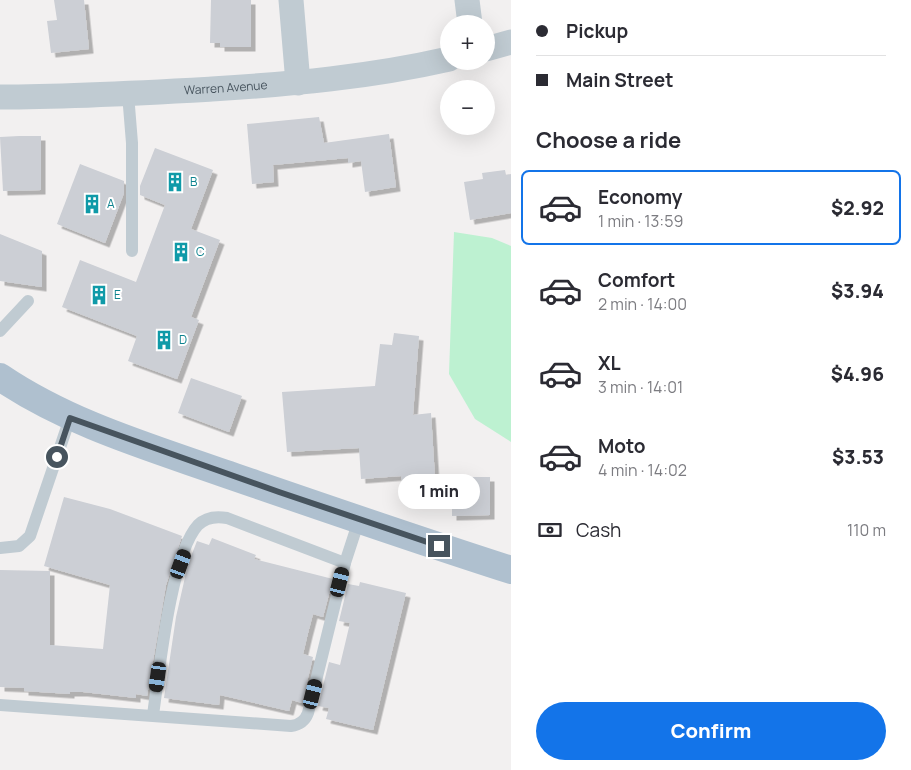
<!DOCTYPE html>
<meta charset="utf-8">
<style>
:root{--surface:#fff;--page:#f2f2f3;--text:#2b2b33;--muted:#7c7c81;--line:#e1e1e2;--accent:#1374e9}
body{margin:0;font-family:Manrope,sans-serif;background:var(--page);color:var(--text);height:100vh;display:flex;flex-direction:column;font-size:19px;white-space:nowrap}
*{box-sizing:border-box;margin:0}
p{font-size:16px;color:var(--muted)}
.icon{flex:none;width:28px;height:28px;fill:none;stroke:currentColor;stroke-width:2;stroke-linecap:round;stroke-linejoin:round}
.map{position:relative;flex:1;overflow:hidden}
.panel{display:flex;flex-direction:column;background:var(--surface);width:400px}
.panel>*{flex:none}
.banner{display:grid;align-content:center;height:110px;padding:0 25px;background:var(--surface)}
.tools{position:absolute;left:440px;top:15px;display:grid;gap:10px}
.tools a{display:grid;place-items:center;width:55px;height:55px;border-radius:50%;background:var(--surface);box-shadow:0 5px 20px #0002;font-size:25px}
.end{position:absolute;width:22px;height:22px;margin:-11px;border:6px solid #47545e;background:#fff;box-shadow:0 0 0 2px #fff}
.from{border-radius:50%}
.bubble{position:absolute;height:35px;border-radius:18px;background:var(--surface);box-shadow:0 5px 20px #0002;font-size:16px;font-weight:800;line-height:35px;text-align:center}
.car{position:absolute;width:15px;height:30px;margin:-15px -8px;border-radius:6px;box-shadow:0 0 4px 1px #0007;background:linear-gradient(#222 24%,#8ab4d8 0 40%,#222 0 76%,#8ab4d8 0 86%,#222 0)}
.banner b{display:flex;align-items:center;gap:18px;height:48px;font-size:19px}
.banner b+b{border-top:1px solid var(--line)}
.banner i{width:12px;height:12px;background:var(--text)}
ul{padding:0;list-style:none}
li{display:flex;align-items:center;gap:15px;height:75px;margin:0 10px 8px;padding:0 15px;border:2px solid transparent;border-radius:8px}
li div{flex:1}
li b{display:block;font-size:19px}
li em{font-style:normal;font-weight:800}
li.on{border-color:var(--accent)}
li>.icon{width:45px;height:45px;stroke-width:1.5}
h2{padding:0 25px;font-size:22px;line-height:60px}
.pay{display:flex;align-items:center;gap:12px;height:55px;padding:0 25px;font-size:19px}
.pay p{margin-inline-start:auto}
.cta{display:flex;gap:10px;margin-top:auto;padding:10px 25px}
.cta a{flex:1;height:58px;border-radius:30px;background:var(--accent);color:#fff;font-size:20px;font-weight:800;line-height:58px;text-align:center}
main{display:flex;flex:1;min-height:0}
.map>svg:first-child{display:block}
.green{fill:#bdf1d1}
.building{fill:#cccfd5;filter:url(#shadow)}
.lines{fill:none;stroke-linecap:round;stroke-linejoin:round}
.service{stroke:#c0cbd2;stroke-width:12}
.minor{stroke:#c0cbd2;stroke-width:25}
.primary{stroke:#afc0cf;stroke-width:28}
.route{stroke:#47545e;stroke-width:6}
.labels{text-anchor:middle;stroke-width:4;stroke-linejoin:round;paint-order:stroke}
.street-label{font-size:12px;fill:#47545e;stroke:#fff}
.culture-label{font-size:12px;fill:#0d838f;stroke:#fff;text-anchor:start}
</style>
<main>
<div class="map">
<svg width="511" height="770" viewBox="0 0 511 770">
<defs>
<filter id="shadow"><feDropShadow dx="4.5" dy="4.5" stdDeviation="0" flood-color="#0004"/></filter>
</defs>
<rect width="100%" height="100%" fill="#f2f0f0"/>
<polygon class="green" points="454,232 492,238 511,246 511,442 475,419 449,374"/>
<g class="building">
<polygon points="54,0 84,0 89,49 51,53 47,21 57,20"/>
<polygon points="211,0 251,0 251,47 220,47 220,43 210,43"/>
<polygon points="319,117 324,143 389,134 396,187 365,192 361,161 348,163 348,158 273,165 274,182 252,184 247,124"/>
<polygon points="19,136 41,136 41,190 3,191 0,137"/>
<polygon points="155,148 213,170 191,229 220,240 191,317 199,320 177,379 128,361 137,336 62,307 80,260 136,282 165,205 140,195 140,186"/>
<polygon points="80,164 124,181 124,193 105,243 57,224"/>
<polygon points="505,170 506,175 511,174 511,213 470,220 464,182 483,179 482,173"/>
<polygon points="0,234 42,251 42,287 0,281"/>
<polygon points="394,333 419,336 413,415 431,413 435,478 402,481 401,476 361,479 359,448 287,452 282,392 375,386 380,344 392,345"/>
<polygon points="191,378 242,396 229,432 178,413"/>
<polygon points="452,477 490,477 490,515 452,516"/>
<polygon points="64,497 110,509 182,536 166,585 147,696 136,694 136,698 83,692 70,692 70,694 24,691 24,688 0,687 0,570 50,571 50,645 103,649 110,585 44,566"/>
<polygon points="212,538 256,555 254,559 333,579 323,617 313,614 308,633 303,654 313,657 302,703 292,700 289,711 220,695 219,705 164,698 176,617 188,564 197,541 209,545"/>
<polygon points="360,582 406,593 373,730 326,719 329,708 318,706 329,662 340,665 350,623 339,621 348,584 359,586"/>
</g>
<g class="lines">
<g class="service">
<polyline points="128,94 132,143 132,251"/>
<polyline points="0,331 28,301"/>
<polyline points="0,548 19,546 30,536 70,418"/>
<polyline points="345,563 359,520"/>
<path d="M0,705L291,726C299,725 305,721 308,713L345,563L227,518C216,516 206,517 198,525C171,554 159,673 153,715"/>
</g>
<g class="minor">
<polyline points="291,0 298,83"/>
<polyline points="467,0 470,24"/>
<polyline points="486,49 511,42"/>
<path id="s1" d="M0,97C71,97 141,93 212,89C292,84 370,77 449,59"/>
</g>
<path class="primary" d="M0,377C68,423 146,446 223,473C319,506 414,539 511,570"/>
</g>
<g class="lines">
<polyline class="route" points="57,457 70,418 279,492 439,546"/>
</g>
<defs>
<symbol id="building-bare" viewBox="-9 -9 18 18"><path d="M-4-6H4V6H1V3H-1V6H-4ZM-2.5-4.3h1.7v1.8h-1.7ZM.8-4.3h1.7v1.8H.8ZM-2.5-1h1.7V.8h-1.7ZM.8-1h1.7V.8H.8Z" fill="#0f9aa8" stroke="#fff" stroke-width="2.5" paint-order="stroke"/></symbol>
</defs>
<g fill-rule="evenodd">
<use href="#building-bare" x="161" y="168" width="28" height="28"/>
<use href="#building-bare" x="78" y="190" width="28" height="28"/>
<use href="#building-bare" x="167" y="238" width="28" height="28"/>
<use href="#building-bare" x="85" y="281" width="28" height="28"/>
<use href="#building-bare" x="150" y="326" width="28" height="28"/>
</g>
<g class="labels">
<g class="street-label">
<text dy="4" stroke="none"><textPath href="#s1" startOffset="226">Warren Avenue</textPath></text>
</g>
<g class="culture-label">
<text x="190" y="186">B</text>
<text x="107" y="208">A</text>
<text x="196" y="256">C</text>
<text x="114" y="299">E</text>
<text x="179" y="344">D</text>
</g>
</g>
</svg>
<div class="tools">
<a>+</a>
<a>−</a>
</div>
<i class="end from" style="left:57px;top:457px"></i>
<i class="end" style="left:439px;top:546px"></i>
<div class="bubble" style="left:398px;top:474px;width:82px">1 min</div>
<i class="car" style="left:181px;top:564px;rotate:20deg"></i>
<i class="car" style="left:340px;top:582px;rotate:14deg"></i>
<i class="car" style="left:158px;top:677px;rotate:188deg"></i>
<i class="car" style="left:313px;top:694px;rotate:14deg"></i>
</div>
<section class="panel">
<div class="banner">
<b><i class="from"></i>Pickup</b>
<b><i></i>Main Street</b>
</div>
<h2>Choose a ride</h2>
<ul>
<li class="on"><svg class="icon" aria-label="car" viewBox="0 0 24 24"><path d="M5 17H2v-5l4-1 3-4h7l3 4 3 1v5h-3M9 17h6M6 11h13"/><circle cx="7" cy="17" r="2"/><circle cx="17" cy="17" r="2"/></svg><div><b>Economy</b><p>1 min · 13:59</p></div><em>$2.92</em></li>
<li><svg class="icon" aria-label="car" viewBox="0 0 24 24"><path d="M5 17H2v-5l4-1 3-4h7l3 4 3 1v5h-3M9 17h6M6 11h13"/><circle cx="7" cy="17" r="2"/><circle cx="17" cy="17" r="2"/></svg><div><b>Comfort</b><p>2 min · 14:00</p></div><em>$3.94</em></li>
<li><svg class="icon" aria-label="car" viewBox="0 0 24 24"><path d="M5 17H2v-5l4-1 3-4h7l3 4 3 1v5h-3M9 17h6M6 11h13"/><circle cx="7" cy="17" r="2"/><circle cx="17" cy="17" r="2"/></svg><div><b>XL</b><p>3 min · 14:01</p></div><em>$4.96</em></li>
<li><svg class="icon" aria-label="car" viewBox="0 0 24 24"><path d="M5 17H2v-5l4-1 3-4h7l3 4 3 1v5h-3M9 17h6M6 11h13"/><circle cx="7" cy="17" r="2"/><circle cx="17" cy="17" r="2"/></svg><div><b>Moto</b><p>4 min · 14:02</p></div><em>$3.53</em></li>
</ul>
<div class="pay"><svg class="icon" aria-label="cash" viewBox="0 0 24 24"><path d="M3 7h18v10H3z"/><circle cx="12" cy="12" r="2"/></svg>Cash<p>110 m</p></div>
<div class="cta"><a>Confirm</a></div>
</section>
</main>
